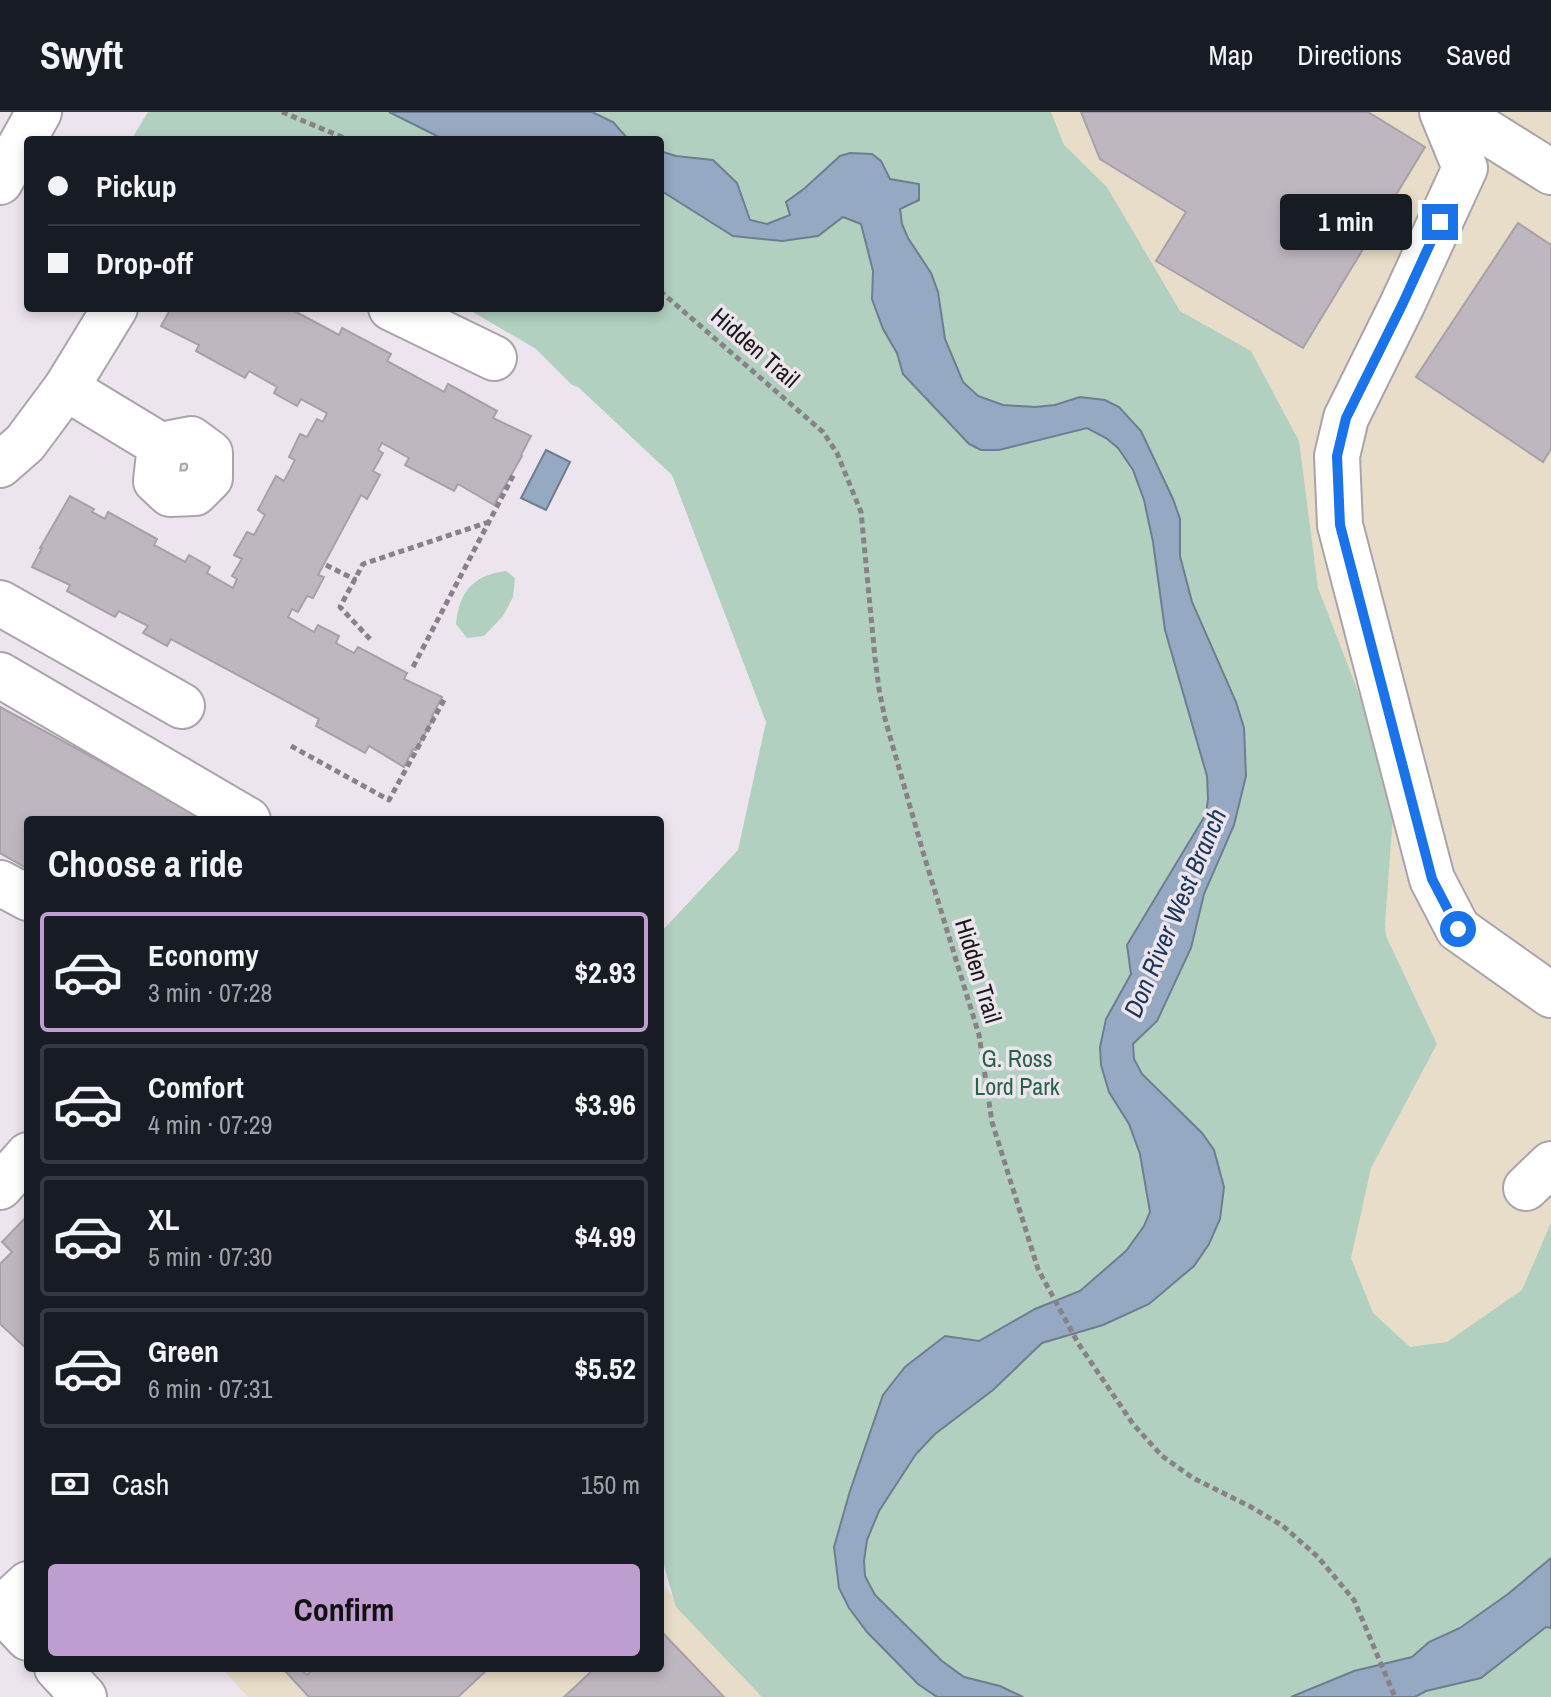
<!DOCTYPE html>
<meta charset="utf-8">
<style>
:root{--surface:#171b24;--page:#242831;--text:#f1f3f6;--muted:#9ea1a6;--line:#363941;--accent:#c09dd1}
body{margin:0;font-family:"Archivo Narrow",sans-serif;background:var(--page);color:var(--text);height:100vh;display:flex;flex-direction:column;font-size:30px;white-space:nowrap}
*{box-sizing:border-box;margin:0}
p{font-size:26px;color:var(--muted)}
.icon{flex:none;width:44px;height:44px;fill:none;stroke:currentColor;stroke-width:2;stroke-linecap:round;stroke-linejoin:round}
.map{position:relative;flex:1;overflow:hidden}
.details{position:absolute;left:24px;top:704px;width:640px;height:856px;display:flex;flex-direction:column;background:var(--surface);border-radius:8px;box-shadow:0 4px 12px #0003}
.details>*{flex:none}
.hud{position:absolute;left:24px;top:24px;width:640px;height:176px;border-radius:8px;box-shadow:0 4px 12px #0003;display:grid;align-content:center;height:176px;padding:0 24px;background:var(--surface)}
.end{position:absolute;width:36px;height:36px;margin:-18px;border:10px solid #1a73e8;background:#fff;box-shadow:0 0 0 4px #fff}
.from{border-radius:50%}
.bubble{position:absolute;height:56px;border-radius:8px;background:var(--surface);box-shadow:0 4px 12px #0003;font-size:26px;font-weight:800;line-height:56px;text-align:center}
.hud b{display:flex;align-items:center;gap:28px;height:76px;font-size:30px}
.hud b+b{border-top:2px solid var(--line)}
.hud i{width:20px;height:20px;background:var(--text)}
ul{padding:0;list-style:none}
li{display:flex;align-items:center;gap:24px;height:120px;margin:0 16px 12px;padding:0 8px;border:4px solid var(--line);border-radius:8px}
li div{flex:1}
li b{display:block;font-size:30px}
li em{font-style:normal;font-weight:800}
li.on{border-color:var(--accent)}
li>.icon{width:72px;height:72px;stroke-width:1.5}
h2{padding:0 24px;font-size:36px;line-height:96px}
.pay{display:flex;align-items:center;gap:20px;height:88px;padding:0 24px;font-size:30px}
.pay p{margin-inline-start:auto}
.button{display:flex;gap:16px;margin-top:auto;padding:16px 24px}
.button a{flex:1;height:92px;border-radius:8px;background:var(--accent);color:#111;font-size:32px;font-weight:800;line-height:92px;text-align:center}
header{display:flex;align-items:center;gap:48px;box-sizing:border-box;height:112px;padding:0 40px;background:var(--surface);border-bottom:2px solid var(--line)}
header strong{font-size:38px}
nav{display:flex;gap:44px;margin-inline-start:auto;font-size:28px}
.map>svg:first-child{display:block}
.industrial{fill:#e7ddc8}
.green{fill:#b1d0bf}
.water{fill:#95a9c3;stroke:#707d90;stroke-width:2}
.building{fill:#bfb7c0;stroke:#a8a0a9;stroke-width:2}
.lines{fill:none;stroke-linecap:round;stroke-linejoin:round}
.minor-casing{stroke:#aba3ac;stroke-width:48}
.major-casing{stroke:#aba3ac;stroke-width:48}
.path{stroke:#888288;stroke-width:5;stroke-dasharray:6 4;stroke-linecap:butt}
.minor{stroke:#fff;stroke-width:44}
.major{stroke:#fff;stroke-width:44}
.route{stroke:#1a73e8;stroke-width:10}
.labels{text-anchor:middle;stroke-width:7;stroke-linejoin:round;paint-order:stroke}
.street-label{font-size:24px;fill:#1a171a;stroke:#ede5ee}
.park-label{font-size:24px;fill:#296249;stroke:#ede5ee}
.water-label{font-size:26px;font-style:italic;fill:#19365a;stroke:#ede5ee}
</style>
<header>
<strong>Swyft</strong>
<nav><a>Map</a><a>Directions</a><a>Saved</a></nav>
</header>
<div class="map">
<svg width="1551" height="1585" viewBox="0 0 1551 1585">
<rect width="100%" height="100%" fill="#ede5ee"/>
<g class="industrial">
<polygon points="1051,0 1551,0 1551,1179 1449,1251 1365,1228 1318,1153 1437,932 1386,824 1373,683 1316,469 1299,329 1157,187 1085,86"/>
<polygon points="660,1470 771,1585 248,1585 221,1556 660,1556"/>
</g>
<g class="green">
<polygon points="148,0 1051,0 1064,33 1107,75 1180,199 1251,239 1299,329 1318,476 1395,675 1385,812 1386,824 1437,932 1371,1056 1351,1146 1373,1201 1410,1235 1447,1230 1522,1178 1551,1111 1551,1585 762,1585 676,1495 661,1443 664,1423 660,1414 660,821 738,738 766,610 672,363 578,275 572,273 536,237 466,196 660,196 660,28 131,28"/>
<path d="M506,459L515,466L513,485L503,504L484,524L467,526L456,512C459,480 473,463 506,459Z"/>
</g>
<g class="water">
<polygon points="389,0 592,0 613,10 629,28 445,28"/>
<polygon points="660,39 676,44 713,48 737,71 750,108 767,112 790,103 786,90 805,76 840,44 850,41 872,42 881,49 890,67 919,72 919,88 900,97 902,112 908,126 931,161 938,180 945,227 963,270 978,284 1003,293 1035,295 1055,293 1080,285 1105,288 1119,295 1141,319 1173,387 1180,407 1180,444 1192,490 1236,590 1244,616 1246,664 1234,713 1204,782 1191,836 1157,909 1133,932 1134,947 1142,962 1202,1021 1214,1038 1224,1075 1220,1107 1209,1132 1194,1154 1149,1192 1103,1213 1042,1231 993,1278 935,1322 916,1342 879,1399 867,1428 864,1449 865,1464 875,1483 942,1549 964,1565 1000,1574 1023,1585 937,1585 918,1572 867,1520 849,1496 839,1476 834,1435 850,1379 883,1283 905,1255 945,1224 979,1229 1035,1197 1080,1179 1126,1139 1144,1114 1150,1100 1140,1042 1129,1012 1109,980 1101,953 1100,935 1106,907 1131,862 1127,833 1206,702 1208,687 1207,664 1165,518 1153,430 1144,388 1133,358 1118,336 1106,326 1087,316 999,338 981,338 969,332 903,262 897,241 883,217 872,187 873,159 861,112 843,105 818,124 782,129 733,124 660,78"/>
<polygon points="546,338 570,350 546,398 521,386"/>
<polygon points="1551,1446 1551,1516 1546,1515 1481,1566 1426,1579 1415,1585 1291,1585 1354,1559 1412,1545 1429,1530 1460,1516 1508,1482"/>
</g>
<g class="building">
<polygon points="1081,0 1368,0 1425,35 1303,236 1156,149 1186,100 1100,47"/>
<polygon points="1518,111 1551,133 1551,337 1543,350 1416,265"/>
<polygon points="171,196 289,196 339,223 342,216 391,242 387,249 444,280 448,272 497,299 493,306 531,324 521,343 522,344 494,393 458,372 454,379 405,353 409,346 382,331 378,338 383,341 373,359 380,363 367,387 361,383 354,396 318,463 324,465 313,486 307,484 298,500 292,497 288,505 314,520 318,513 339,524 336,531 354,541 358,535 407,561 404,567 442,585 432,604 434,605 416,638 413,637 404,655 369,634 365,641 316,614 319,607 171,527 167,534 143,521 148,514 119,499 115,505 67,479 70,473 32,455 42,436 40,436 70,384 94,397 92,400 105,407 108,400 157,427 154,433 185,450 189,443 210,455 207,461 233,476 237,467 232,464 242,447 234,443 247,420 254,423 265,403 258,398 276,364 284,369 295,348 289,345 300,322 307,325 317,307 323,310 327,301 301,287 297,294 274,281 277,275 249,259 245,266 196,239 199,233 161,214"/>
<polygon points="0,595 208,708 28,708 28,757 0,741"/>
<polygon points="28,1103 28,1238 0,1212 0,1152 12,1140 2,1130"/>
<polygon points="660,1518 724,1585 564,1585 595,1556 660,1556"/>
<polygon points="285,1556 300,1556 307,1563 314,1556 489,1556 458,1585 309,1585 286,1560"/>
</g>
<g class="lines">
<defs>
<g id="minor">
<polyline points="1442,0 1465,56 1403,191 1346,306 1337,344 1340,413 1432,767 1458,817 1551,883"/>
<polyline points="1455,0 1551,60"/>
<polyline points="391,196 494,246"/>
<polyline points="66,276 160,333 191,327 210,341 210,366 195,381 170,382 156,369 160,333"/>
<polyline points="0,353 25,331 66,276 115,196"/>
<polyline points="0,491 182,594"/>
<polyline points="0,563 248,708"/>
<polyline points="0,771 28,786"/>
<polyline points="0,1075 28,1043"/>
<polyline points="1526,1076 1551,1052"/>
<polyline points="1,1497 28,1472"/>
</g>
<g id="major">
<polyline points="0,70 39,0"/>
<polyline points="0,1496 28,1526"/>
<polyline points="57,1556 84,1585"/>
</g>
</defs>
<use href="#minor" class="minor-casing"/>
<use href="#major" class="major-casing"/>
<g class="path">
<polyline points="282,0 349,28"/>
<polyline points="660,179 823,320 837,341 861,400 875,546 879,577 885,607 923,740 979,923 992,1010 1038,1157 1078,1231 1133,1312 1162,1344 1193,1366 1251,1395 1283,1414 1318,1445 1354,1488 1395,1585"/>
<polyline points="326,453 356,468"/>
<polyline points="370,527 340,495 363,452 489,410"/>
<polyline points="413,555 514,362"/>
<polyline points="291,634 389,688 444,588"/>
</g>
<use href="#minor" class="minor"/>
<use href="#major" class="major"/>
</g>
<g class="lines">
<polyline class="route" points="1440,110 1403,191 1346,306 1337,344 1340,413 1432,767 1458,817"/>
</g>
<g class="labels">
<g class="street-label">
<text transform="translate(755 236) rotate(41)" y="8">Hidden Trail</text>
<text transform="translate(978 859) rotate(73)" y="8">Hidden Trail</text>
</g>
<g class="park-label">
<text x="1017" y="955">G. Ross<tspan x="1017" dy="28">Lord Park</tspan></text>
</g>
<g class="water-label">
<text transform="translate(1175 801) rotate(-67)" y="9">Don River West Branch</text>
</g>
</g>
</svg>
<i class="end from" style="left:1458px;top:817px"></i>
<i class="end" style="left:1440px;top:110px"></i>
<div class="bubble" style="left:1280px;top:82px;width:132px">1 min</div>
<div class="hud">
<b><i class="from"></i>Pickup</b>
<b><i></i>Drop-off</b>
</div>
<section class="details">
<h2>Choose a ride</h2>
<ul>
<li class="on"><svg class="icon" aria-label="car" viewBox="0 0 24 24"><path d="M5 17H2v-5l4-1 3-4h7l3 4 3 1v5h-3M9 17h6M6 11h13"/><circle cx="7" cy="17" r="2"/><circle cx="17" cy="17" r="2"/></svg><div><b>Economy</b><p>3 min · 07:28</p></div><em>$2.93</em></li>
<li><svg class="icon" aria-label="car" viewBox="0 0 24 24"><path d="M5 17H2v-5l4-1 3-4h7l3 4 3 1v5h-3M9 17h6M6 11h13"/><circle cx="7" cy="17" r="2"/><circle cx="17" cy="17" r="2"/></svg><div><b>Comfort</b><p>4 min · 07:29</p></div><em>$3.96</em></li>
<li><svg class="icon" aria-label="car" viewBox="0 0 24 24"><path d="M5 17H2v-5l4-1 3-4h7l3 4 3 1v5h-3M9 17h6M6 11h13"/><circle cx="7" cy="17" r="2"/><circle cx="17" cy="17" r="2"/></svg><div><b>XL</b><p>5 min · 07:30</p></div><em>$4.99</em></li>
<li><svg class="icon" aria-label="car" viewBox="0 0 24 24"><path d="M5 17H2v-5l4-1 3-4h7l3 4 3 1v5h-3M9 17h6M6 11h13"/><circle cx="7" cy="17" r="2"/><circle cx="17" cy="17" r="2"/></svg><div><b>Green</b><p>6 min · 07:31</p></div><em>$5.52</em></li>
</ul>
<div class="pay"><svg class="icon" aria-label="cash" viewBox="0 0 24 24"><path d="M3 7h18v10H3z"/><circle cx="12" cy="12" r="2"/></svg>Cash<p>150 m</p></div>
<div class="button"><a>Confirm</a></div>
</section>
</div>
